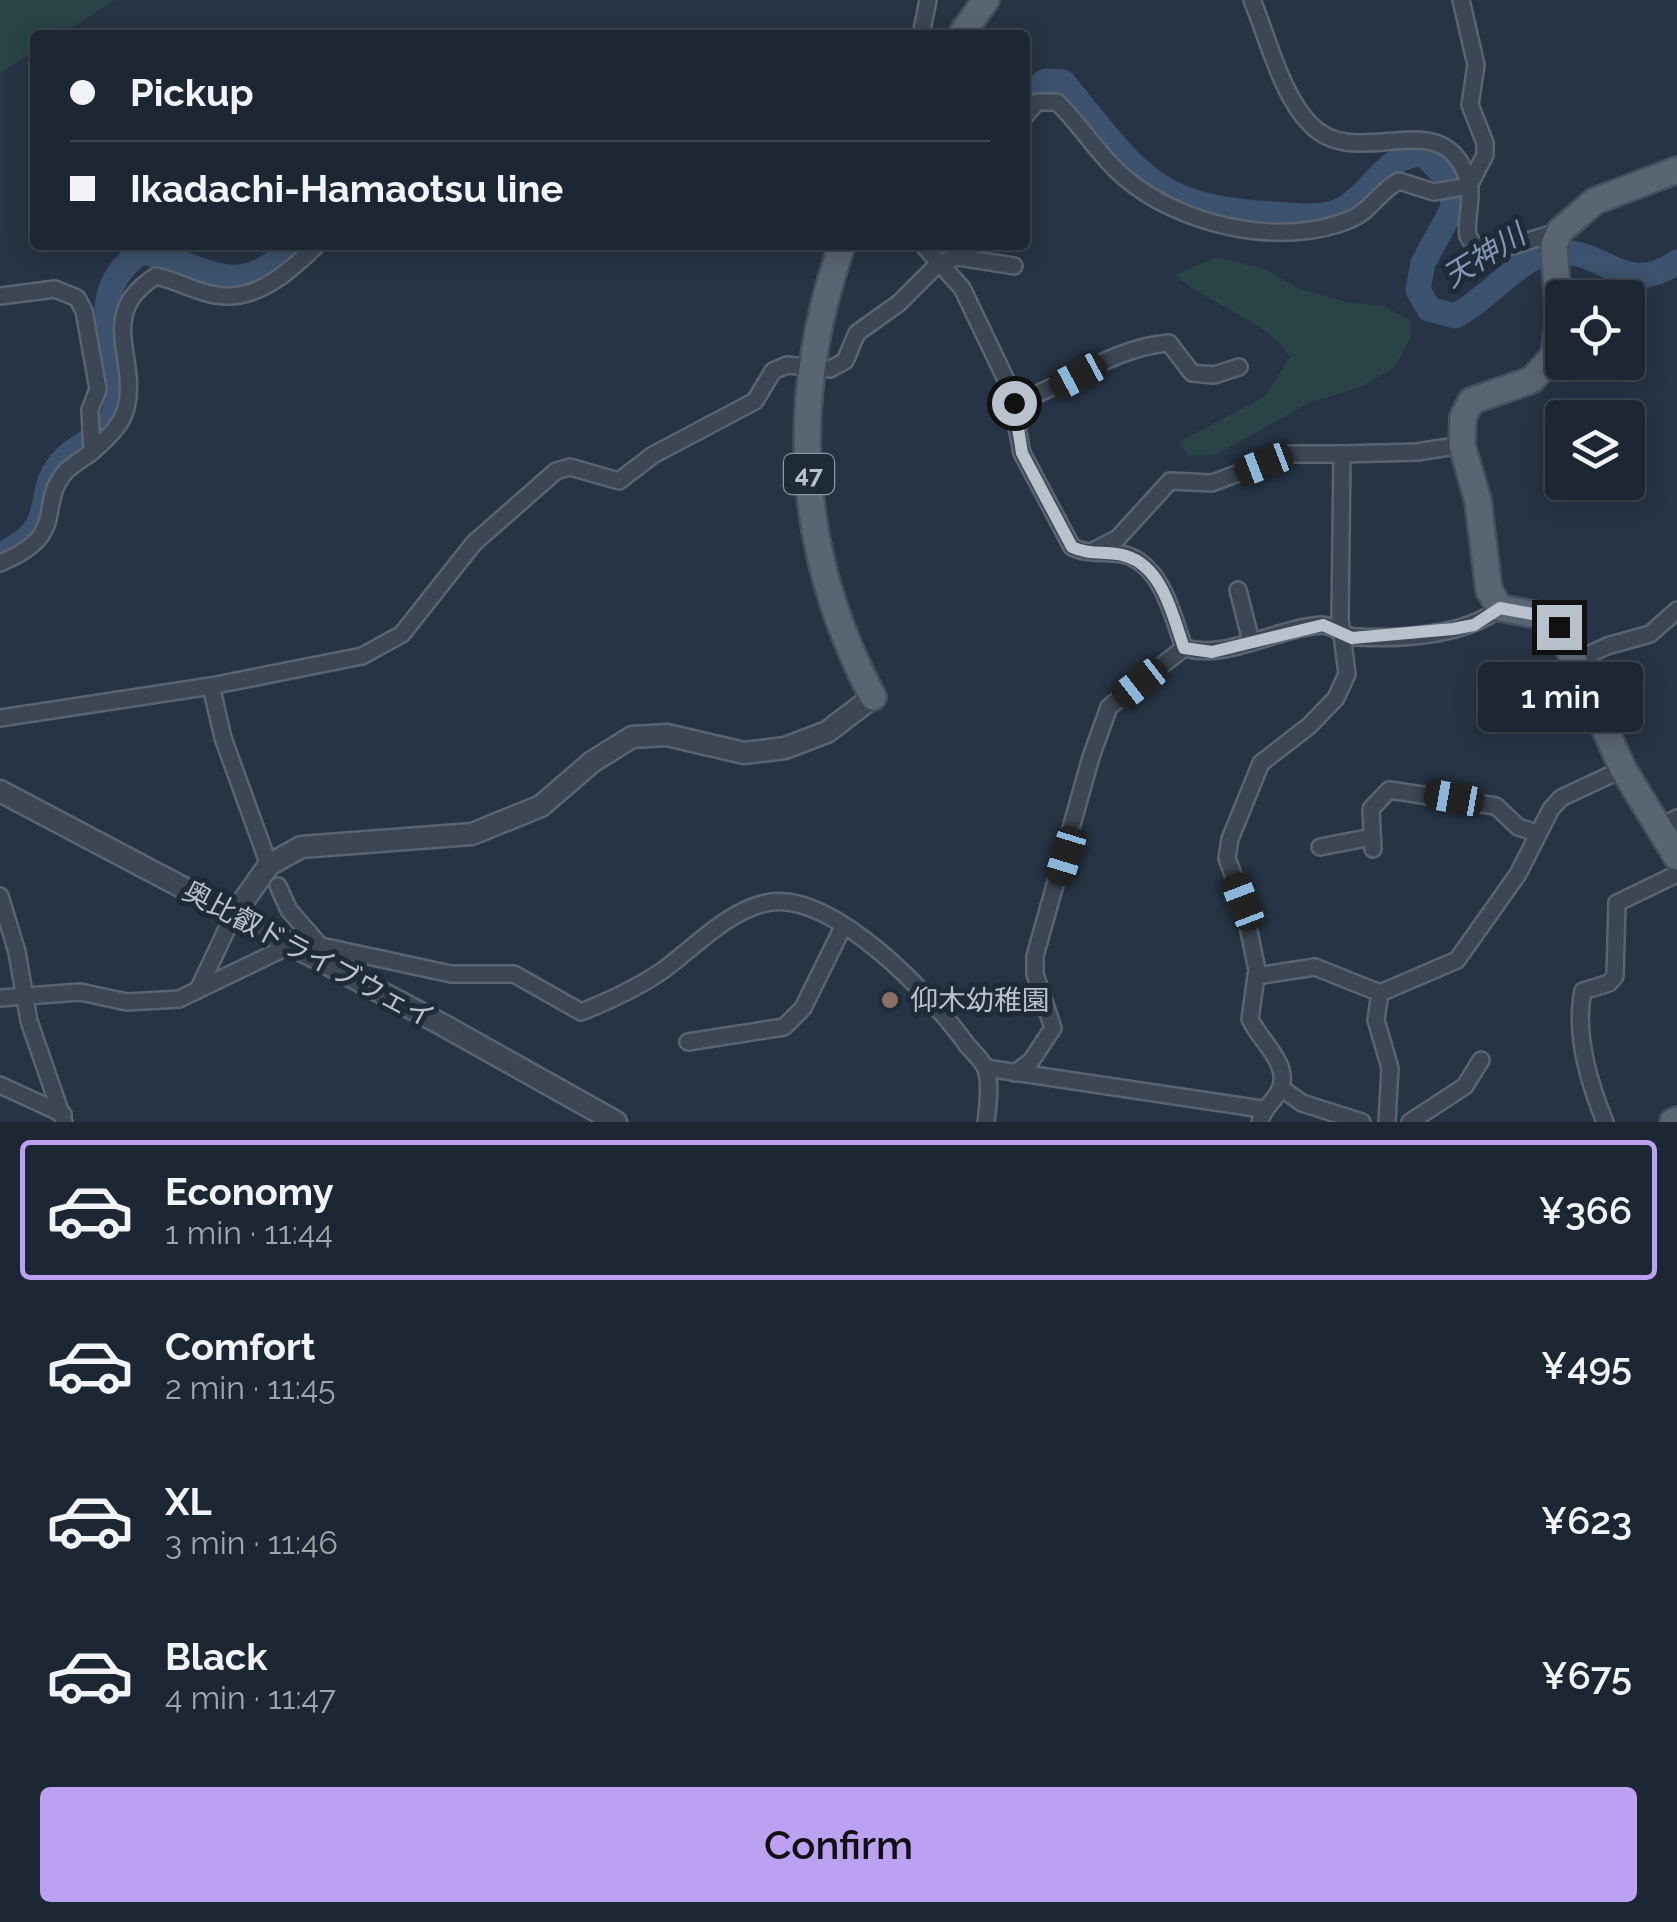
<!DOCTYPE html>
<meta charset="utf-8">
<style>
:root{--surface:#1d2734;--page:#2a3340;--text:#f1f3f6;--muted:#a0a5ac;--line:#3b444f;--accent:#bca0f2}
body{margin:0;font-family:Raleway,"Noto Sans JP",sans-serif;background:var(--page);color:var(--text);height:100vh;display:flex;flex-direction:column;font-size:38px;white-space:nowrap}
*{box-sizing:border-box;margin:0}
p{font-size:32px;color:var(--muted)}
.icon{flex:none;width:55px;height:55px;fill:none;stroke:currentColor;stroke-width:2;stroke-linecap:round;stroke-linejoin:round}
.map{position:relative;height:1122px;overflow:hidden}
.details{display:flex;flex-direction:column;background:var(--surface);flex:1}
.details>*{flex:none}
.banner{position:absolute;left:30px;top:30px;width:1000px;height:220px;border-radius:10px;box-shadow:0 5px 25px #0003,0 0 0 2px var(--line);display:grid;align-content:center;height:220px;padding:0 40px;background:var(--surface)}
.tools{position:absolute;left:1545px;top:280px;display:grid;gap:20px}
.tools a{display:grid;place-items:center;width:100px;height:100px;border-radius:10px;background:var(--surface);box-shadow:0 5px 25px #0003,0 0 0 2px var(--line);font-size:50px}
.end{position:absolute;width:45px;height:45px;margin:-22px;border:12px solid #b9c1cd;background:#111;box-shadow:0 0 0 5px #111}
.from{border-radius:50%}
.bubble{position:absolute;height:70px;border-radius:10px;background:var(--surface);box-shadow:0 5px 25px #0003,0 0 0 2px var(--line);font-size:32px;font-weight:600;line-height:70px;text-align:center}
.car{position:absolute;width:30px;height:60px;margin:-30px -15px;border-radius:12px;box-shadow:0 0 8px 2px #0007;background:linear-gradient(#222 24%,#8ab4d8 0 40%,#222 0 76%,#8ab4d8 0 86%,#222 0)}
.banner b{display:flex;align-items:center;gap:35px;height:95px;font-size:38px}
.banner b+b{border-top:2px solid var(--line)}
.banner i{width:25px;height:25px;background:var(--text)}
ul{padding:18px 0 0;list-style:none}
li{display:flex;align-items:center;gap:30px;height:140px;margin:0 20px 15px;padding:0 20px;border:5px solid transparent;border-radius:10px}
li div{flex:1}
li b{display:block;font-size:38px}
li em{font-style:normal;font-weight:600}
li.active{border-color:var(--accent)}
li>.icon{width:90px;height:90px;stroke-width:1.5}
.cta{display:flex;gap:20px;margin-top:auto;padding:20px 40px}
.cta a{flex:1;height:115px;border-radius:10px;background:var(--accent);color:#111;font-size:40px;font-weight:600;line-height:115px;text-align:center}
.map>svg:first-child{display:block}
.green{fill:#294346}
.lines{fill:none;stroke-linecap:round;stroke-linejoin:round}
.river{stroke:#3d526e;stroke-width:25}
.minor-casing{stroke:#5a6471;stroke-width:20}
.tertiary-casing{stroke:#5a6471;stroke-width:25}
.primary-casing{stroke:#454f5d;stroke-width:30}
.minor{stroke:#3c4654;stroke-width:15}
.tertiary{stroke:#3c4654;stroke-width:20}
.primary{stroke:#5a6574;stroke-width:25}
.route{stroke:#b9c1cd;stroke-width:12}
.education-dot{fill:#8d6e63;stroke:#202b3a;stroke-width:4}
.labels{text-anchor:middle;stroke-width:10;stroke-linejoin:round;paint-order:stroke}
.shield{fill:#202b3a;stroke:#8b94a1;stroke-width:2.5}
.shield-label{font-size:25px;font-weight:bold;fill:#b9c1cd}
.street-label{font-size:28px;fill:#b9c1cd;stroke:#202b3a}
.poi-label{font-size:28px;fill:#b9c1cd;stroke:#202b3a;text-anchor:start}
.water-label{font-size:30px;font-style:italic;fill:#8098b5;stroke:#202b3a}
</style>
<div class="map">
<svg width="1677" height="1122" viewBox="0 0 1677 1122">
<rect width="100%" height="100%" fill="#273445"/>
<g class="green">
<polygon points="0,0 115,0 60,35 35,35 35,51 0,73"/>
<path d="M1216,257L1265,269L1298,288L1346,302L1384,306L1410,320L1411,337L1394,368L1359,388L1311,402L1217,454L1189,456L1178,442L1264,397L1290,357C1262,316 1211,307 1175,275Z"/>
</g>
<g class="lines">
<g class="river">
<path d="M1025,95L1046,81L1063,82C1135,169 1151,209 1274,214C1296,215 1323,220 1343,209C1374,192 1384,155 1423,154L1445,176L1454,206L1423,263L1418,290L1429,309L1455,316C1484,302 1518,260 1545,254C1603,241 1620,301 1677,262"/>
<path d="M0,555C66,525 29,493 65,458C82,442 109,434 115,410C127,361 75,298 141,252C210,264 233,306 295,245"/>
</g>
<defs>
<g id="minor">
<path d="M1252,0C1268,38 1281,95 1311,125C1359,174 1445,98 1469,183C1473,200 1465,219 1468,236L1473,244L1493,252L1560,231"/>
<polyline points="921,35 928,0"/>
<path d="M1025,116L1037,102H1057C1081,125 1098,155 1124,177C1179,225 1282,249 1351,219C1371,211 1380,190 1399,181L1434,192L1469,186L1485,155V143L1470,105L1476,65L1461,0"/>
<path d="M923,245L962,288L1009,386L1022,453L1072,547C1090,556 1108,550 1126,555C1163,567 1173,617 1184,648"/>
<path d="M0,296L55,289L77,298L84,311L98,389L90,410L92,452C84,458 73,464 66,471C35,506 71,534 0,563"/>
<path d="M1014,403C1068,385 1113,347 1169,343L1192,373L1214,375L1239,367"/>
<path d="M92,452C105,440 122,426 126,408C139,358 95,314 156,276C179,281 203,296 227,296C262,297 293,268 317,245"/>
<polyline points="1093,551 1118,538 1170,481 1212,483 1290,454 1342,454"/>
<polyline points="1238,590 1251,641"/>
<polyline points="1575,661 1607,646 1650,634 1677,610"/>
<polyline points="211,686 223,738 269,865"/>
<polyline points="0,718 211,686 362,656 402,634 474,543 556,471 570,467 619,481 653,455 755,401 773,371 787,365 830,369 845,361 857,333 899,303 939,263 958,257 1014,266"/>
<polyline points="1659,828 1677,818"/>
<polyline points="1320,847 1372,837"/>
<polyline points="1373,849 1371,809 1389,790 1496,806 1518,827 1537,833"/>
<polyline points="278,886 289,910 322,948"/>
<polyline points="0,896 17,952 29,1021 64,1122"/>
<path d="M313,956L326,947L451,974H514L581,1012C609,1001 637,988 662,971C694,948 730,908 771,902C835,893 933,997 967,1045C973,1052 983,1061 986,1069C991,1084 988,1107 986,1122"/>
<polyline points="1256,976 1315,967 1380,993"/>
<polyline points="198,990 234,914"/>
<polyline points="0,998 80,992 127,1002 179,999 291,945"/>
<polyline points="688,1042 784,1027 803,1008 843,927"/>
<polyline points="986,1068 1262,1109"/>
<path d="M1015,1073L1031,1061L1053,1028L1035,974V956L1091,757L1109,707L1184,648C1229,660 1276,628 1321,625C1335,625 1343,637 1357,637C1401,639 1465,636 1500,608"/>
<polyline points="0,1085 63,1114"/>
<polyline points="1281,1088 1302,1103 1362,1122"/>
<path d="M1260,1122C1263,1107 1274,1103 1280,1089C1291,1064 1259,1040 1250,1019L1257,970L1243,902L1227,858L1230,839L1261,763L1309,726L1336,698L1347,674L1340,619L1342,454L1417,452L1462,445"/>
<polyline points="1387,1122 1390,1068 1376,1020 1380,993 1457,960 1518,874 1551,809 1561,798 1623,769"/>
<polyline points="1410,1122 1465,1086 1481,1060"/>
<path d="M1605,1122C1589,1083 1574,1033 1583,991L1609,983L1615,976L1617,903L1677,874"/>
</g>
<g id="tertiary">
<polyline points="0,791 443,1025 616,1122"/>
<polyline points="234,914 269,865 301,847 472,834 541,806 592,762 632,737 667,735 744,753 785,748 827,732 873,697"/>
</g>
<g id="primary">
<polyline points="961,35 986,0"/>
<polyline points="1677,170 1595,201 1560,231 1554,244 1559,320 1554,355 1532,380 1471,401 1463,417 1462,445 1478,501 1489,590 1500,608 1543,616 1559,627 1623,769 1677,857"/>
<path d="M842,245C788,399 796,552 873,697"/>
<polyline points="1673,1122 1677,1120"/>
</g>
</defs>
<use href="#minor" class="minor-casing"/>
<use href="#tertiary" class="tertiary-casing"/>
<use href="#primary" class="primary-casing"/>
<use href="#minor" class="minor"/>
<use href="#tertiary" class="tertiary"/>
<use href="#primary" class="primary"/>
</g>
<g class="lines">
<path class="route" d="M1014,403L1022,453L1072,547C1090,556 1108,550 1126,556C1163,567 1173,617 1184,648L1212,652L1323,625L1352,638L1453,629L1474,625L1500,608L1543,616L1559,627"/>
</g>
<circle class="education-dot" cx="890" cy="1000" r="10"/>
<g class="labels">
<rect class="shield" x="784" y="454" width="50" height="40" rx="8"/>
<g class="shield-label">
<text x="809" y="483">47</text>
</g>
<g class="street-label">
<text transform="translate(309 954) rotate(28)" y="10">奥比叡ドライブウェイ</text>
</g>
<g class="poi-label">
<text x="910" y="1010">仰木幼稚園</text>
</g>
<g class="water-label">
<text transform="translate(1484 256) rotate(-32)" y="10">天神川</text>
</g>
</g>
</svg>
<div class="tools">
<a><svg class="icon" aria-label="locate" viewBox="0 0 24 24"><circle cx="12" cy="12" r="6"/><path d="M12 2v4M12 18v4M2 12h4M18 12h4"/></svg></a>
<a><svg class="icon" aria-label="layers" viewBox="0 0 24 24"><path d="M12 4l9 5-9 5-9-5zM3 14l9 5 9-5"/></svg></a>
</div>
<i class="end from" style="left:1014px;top:403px"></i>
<i class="end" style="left:1559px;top:627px"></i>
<div class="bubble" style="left:1478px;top:662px;width:165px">1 min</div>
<i class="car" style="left:1078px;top:376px;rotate:242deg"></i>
<i class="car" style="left:1264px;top:464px;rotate:249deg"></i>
<i class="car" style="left:1140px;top:683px;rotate:232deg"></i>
<i class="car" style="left:1454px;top:798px;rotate:280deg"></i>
<i class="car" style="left:1066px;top:856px;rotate:197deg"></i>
<i class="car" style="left:1243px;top:902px;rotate:339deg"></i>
<div class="banner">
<b><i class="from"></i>Pickup</b>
<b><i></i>Ikadachi-Hamaotsu line</b>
</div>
</div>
<section class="details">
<ul>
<li class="active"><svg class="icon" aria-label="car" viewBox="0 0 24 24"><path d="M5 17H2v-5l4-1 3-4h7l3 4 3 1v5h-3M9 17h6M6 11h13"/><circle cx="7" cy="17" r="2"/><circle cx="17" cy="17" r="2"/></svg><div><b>Economy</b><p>1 min · 11:44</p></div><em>¥366</em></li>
<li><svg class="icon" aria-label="car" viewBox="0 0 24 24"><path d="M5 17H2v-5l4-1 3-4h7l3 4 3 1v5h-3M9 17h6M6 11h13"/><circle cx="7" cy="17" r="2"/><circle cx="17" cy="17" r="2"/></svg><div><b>Comfort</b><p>2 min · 11:45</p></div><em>¥495</em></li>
<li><svg class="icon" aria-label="car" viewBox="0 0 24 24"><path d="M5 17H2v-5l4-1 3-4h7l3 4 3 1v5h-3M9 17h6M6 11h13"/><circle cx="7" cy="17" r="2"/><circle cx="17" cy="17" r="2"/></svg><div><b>XL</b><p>3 min · 11:46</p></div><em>¥623</em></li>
<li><svg class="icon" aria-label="car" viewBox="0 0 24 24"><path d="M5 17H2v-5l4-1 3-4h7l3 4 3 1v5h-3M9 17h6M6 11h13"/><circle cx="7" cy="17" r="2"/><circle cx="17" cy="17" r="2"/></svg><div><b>Black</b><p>4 min · 11:47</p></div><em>¥675</em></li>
</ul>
<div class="cta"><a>Confirm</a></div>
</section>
